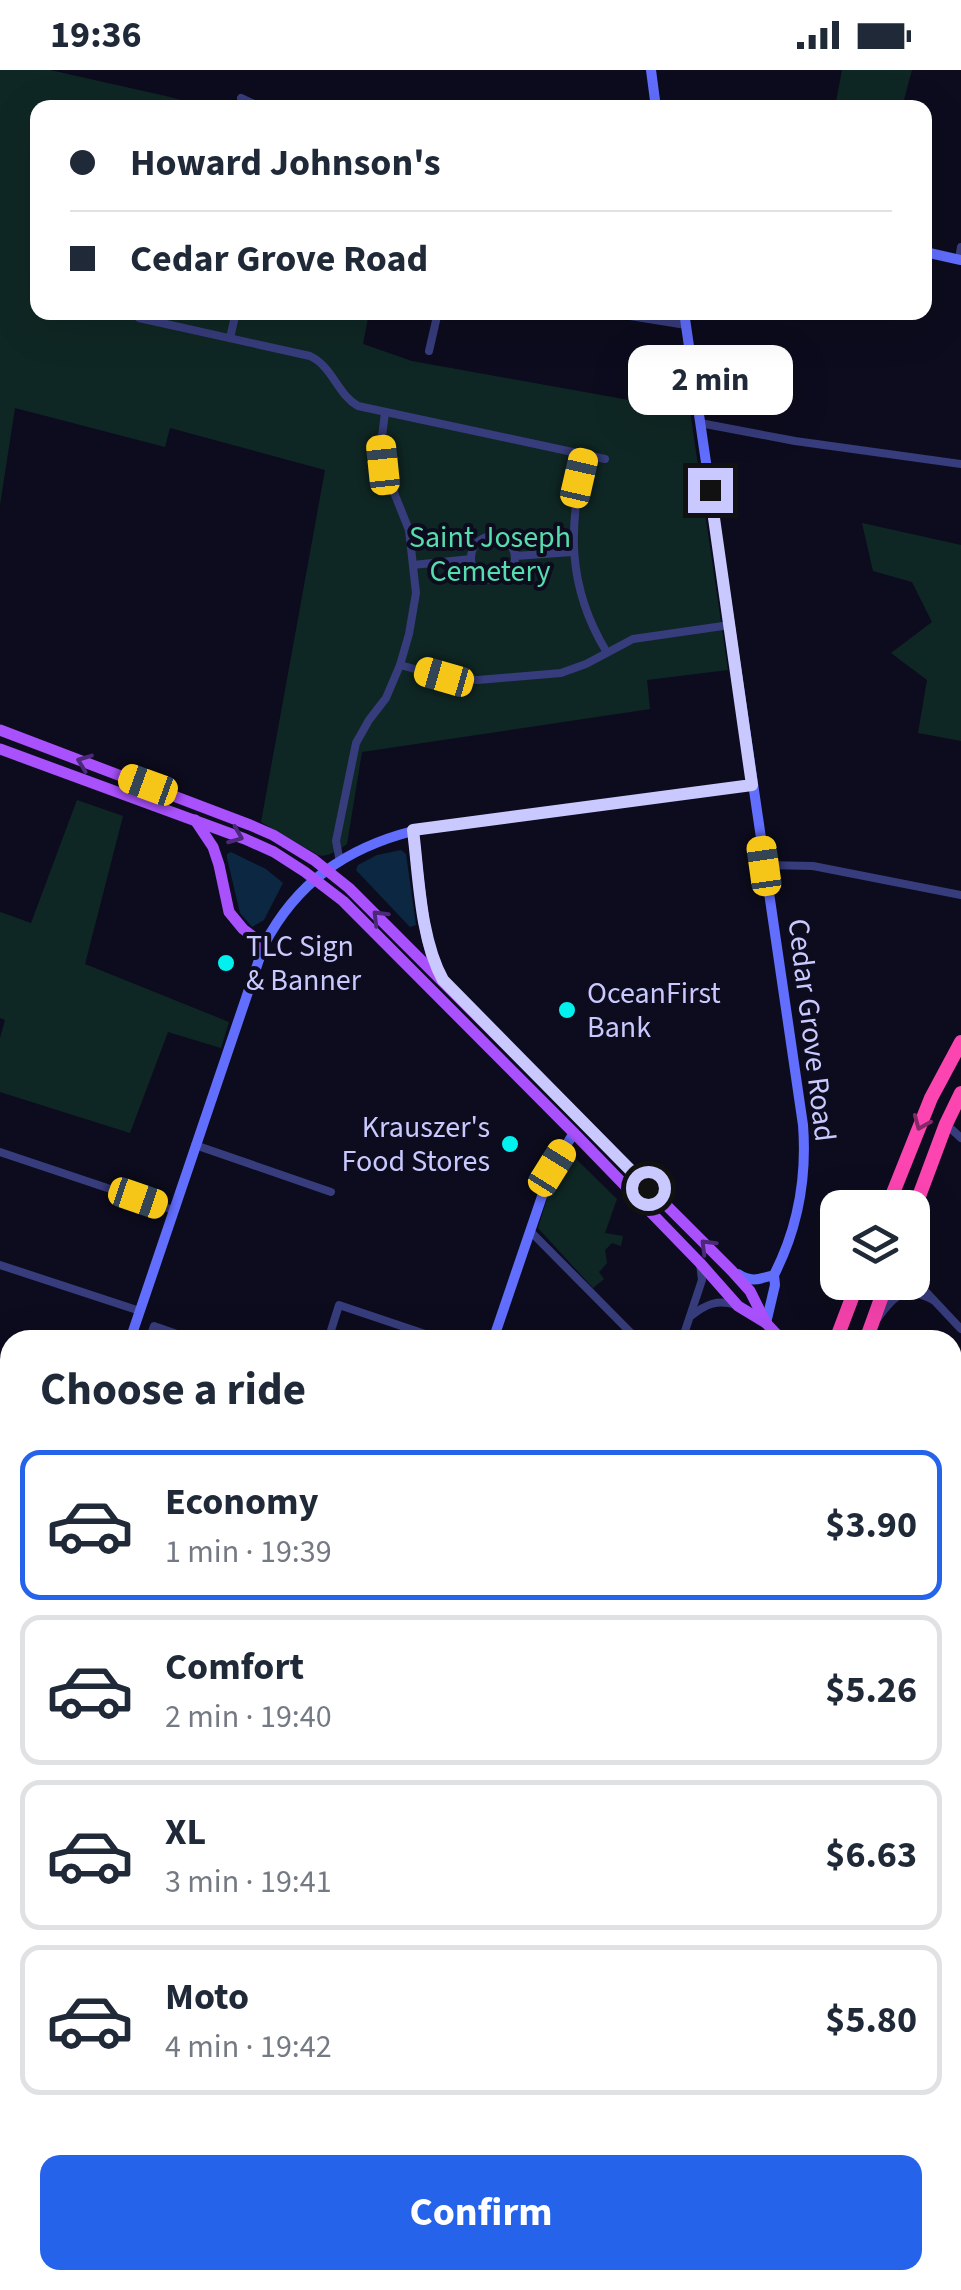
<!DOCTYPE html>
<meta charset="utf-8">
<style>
:root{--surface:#fff;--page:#f6f6f7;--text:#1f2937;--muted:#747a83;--line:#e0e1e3;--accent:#2563eb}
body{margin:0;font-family:"Source Sans 3",sans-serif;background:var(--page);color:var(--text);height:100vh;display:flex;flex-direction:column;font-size:38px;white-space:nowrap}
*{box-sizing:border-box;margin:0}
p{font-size:32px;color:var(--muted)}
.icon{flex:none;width:55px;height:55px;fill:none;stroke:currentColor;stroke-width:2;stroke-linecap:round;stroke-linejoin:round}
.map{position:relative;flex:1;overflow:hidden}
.side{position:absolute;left:0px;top:1260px;width:962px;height:960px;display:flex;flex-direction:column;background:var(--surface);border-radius:30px 30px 0 0;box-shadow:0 10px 40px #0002}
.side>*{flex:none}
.guide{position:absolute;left:30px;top:30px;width:902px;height:220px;border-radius:20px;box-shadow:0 10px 40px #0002;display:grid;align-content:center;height:220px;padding:0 40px;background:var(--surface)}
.tools{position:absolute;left:820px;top:1120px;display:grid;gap:20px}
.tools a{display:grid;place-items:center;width:110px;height:110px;border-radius:20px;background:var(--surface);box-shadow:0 10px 40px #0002;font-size:50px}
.end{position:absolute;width:45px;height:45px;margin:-22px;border:12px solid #c9c9ff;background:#111;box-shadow:0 0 0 5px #111}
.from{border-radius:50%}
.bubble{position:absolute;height:70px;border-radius:20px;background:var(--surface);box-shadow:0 10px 40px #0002;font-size:32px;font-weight:700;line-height:70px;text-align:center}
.car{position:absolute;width:30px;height:60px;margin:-30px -15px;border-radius:12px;box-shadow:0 0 8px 2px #0007;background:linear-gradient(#f5c518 24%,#345 0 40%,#f5c518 0 76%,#345 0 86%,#f5c518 0)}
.guide b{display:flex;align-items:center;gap:35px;height:95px;font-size:38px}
.guide b+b{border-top:2px solid var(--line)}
.guide i{width:25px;height:25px;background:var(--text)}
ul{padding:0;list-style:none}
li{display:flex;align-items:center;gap:30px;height:150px;margin:0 20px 15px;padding:0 20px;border:5px solid var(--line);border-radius:20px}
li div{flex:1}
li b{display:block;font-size:38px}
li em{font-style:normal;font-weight:700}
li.selected{border-color:var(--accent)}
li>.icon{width:90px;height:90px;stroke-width:1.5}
h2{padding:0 40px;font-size:45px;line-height:120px}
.button{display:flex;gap:20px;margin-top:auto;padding:20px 40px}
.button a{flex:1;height:115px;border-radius:20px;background:var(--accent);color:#fff;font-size:40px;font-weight:700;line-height:115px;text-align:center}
.status{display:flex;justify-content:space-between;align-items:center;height:70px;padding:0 50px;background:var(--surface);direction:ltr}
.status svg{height:28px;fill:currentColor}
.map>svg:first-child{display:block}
.green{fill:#0f2724}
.water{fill:#0c2741}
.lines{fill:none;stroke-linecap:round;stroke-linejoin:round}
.street{stroke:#373c7c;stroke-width:8}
.secondary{stroke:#616efe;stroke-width:10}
.primary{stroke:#aa51fe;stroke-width:11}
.highway{stroke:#fd45b2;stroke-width:14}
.oneway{stroke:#4c2878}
.oneway2{stroke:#852868}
.route{stroke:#c9c9ff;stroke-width:12}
.poi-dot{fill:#02f1ef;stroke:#0d0c1e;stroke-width:4}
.labels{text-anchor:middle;stroke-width:8;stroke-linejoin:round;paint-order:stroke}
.park-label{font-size:30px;fill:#56ddad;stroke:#0d0c1e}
.poi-label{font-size:30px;fill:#c9c9ff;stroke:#0d0c1e;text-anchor:start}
.street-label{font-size:30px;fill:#c9c9ff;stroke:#0d0c1e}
</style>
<div class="status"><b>19:36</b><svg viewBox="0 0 49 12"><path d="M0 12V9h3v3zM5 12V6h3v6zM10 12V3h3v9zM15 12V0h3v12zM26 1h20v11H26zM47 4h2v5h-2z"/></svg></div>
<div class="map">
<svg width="961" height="2220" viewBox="0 0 961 2220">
<rect width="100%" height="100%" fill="#0d0c1e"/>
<g class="green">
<path d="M0,0H50L170,27L206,37L38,38V242L369,243L363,274L412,291L690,341L728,600L647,610L650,639L362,682L347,774C338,780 328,788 318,785L261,752L325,400L170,358L165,377L15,338L0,435Z"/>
<polygon points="842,0 912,0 902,37 835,37"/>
<polygon points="862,453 961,475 961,671 918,663 927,610 891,583 932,552 912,512 873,501"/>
<polygon points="77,730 123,746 85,894 229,952 221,978 168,962 130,1063 0,1022 0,968 5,950 0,948 0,842 31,853"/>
<path d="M573,1086L617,1129L605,1163L623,1166L621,1176L612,1173L605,1180L607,1193L599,1202L604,1209L593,1218L538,1158C545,1137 555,1095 573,1086Z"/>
</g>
<g class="water">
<polygon points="401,780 406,784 416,855 410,857 356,800 358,795 377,785"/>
<polygon points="231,782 266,799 283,813 264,850 252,857 240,843 227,788 227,784"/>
</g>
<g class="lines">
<g class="street">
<polyline points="241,28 263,38"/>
<polyline points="959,189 961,177"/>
<path d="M132,242L139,248L310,286C333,297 337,324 358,336L605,389"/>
<polyline points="606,242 686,255"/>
<polyline points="230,268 236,242"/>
<polyline points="429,281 438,242"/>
<polyline points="700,353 795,371 961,394"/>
<path d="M585,385C568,457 567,516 606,581"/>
<circle cx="493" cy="488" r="22"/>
<polyline points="515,486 573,482"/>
<polyline points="413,495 471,489"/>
<polyline points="400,595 444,607 478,610 561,603 586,594 633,569 730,555"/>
<polyline points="413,761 752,715"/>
<polyline points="340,792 336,771 356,673 369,650 386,628 400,595 409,564 416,523 409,460 383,395 381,374 385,343"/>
<polyline points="764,795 813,796 961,825"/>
<polyline points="946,1054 961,1068"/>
<polyline points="195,1075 331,1122"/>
<polyline points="0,1082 173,1140"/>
<polyline points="531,1162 638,1270"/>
<polyline points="0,1195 140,1241"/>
<polyline points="912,1207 961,1259"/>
<path d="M691,1246C706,1234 718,1229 736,1235"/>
<path d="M878,1248C895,1224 905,1215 933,1230"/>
<polyline points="149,1270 154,1256 194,1270"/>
<polyline points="328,1270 339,1235 443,1270"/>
<polyline points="682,1270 702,1210 700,1193"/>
<polyline points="0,1425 10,1428"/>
<polyline points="952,1655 961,1644"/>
<polyline points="0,1718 10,1722"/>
<polyline points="952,1739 961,1744"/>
<polyline points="0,1833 10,1836"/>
<polyline points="952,1903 961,1905"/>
<polyline points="0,1922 10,1926"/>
<polyline points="952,2096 961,2098"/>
<polyline points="0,2131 10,2101"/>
<polyline points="275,2210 302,2220"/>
<polyline points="764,2210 815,2220"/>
<polyline points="50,2220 53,2210"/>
<polyline points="695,2220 696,2210"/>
</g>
<g class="secondary">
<polyline points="651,0 656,38"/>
<polyline points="925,182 961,190"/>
<path d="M684,242L803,1055C807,1107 798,1158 774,1205L775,1215L766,1253"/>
<path d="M738,1204C752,1213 759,1209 774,1205"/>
<path d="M130,1270L264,875C296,813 346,778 413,761"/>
<polyline points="493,1270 552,1097 574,1063"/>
<polyline points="0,1656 10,1626"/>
<polyline points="172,2220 176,2210"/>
</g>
<g class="primary">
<polyline points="0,660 250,755 273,765 314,790 349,818 732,1201 750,1221 766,1253"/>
<polyline points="0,679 245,769 274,782 305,802 343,831 574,1063 700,1193 738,1236 766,1253 782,1270"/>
<polyline points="195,750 213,777 219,795 229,842 243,859 264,875"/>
<path d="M413,761C418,799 422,870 438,902"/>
<polyline points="952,1443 961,1452"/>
</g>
<g class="highway">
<polyline points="887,1138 931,1028 961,972"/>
<polyline points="912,1145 946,1054 961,1023"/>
<polyline points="836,1270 858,1212"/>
<polyline points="866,1270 887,1212"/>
<polyline points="496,2220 499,2210"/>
<polyline points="521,2220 524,2210"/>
</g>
</g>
<defs><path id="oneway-chevron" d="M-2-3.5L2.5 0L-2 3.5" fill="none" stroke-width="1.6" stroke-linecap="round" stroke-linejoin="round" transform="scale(2.5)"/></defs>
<g class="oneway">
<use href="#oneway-chevron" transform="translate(84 692) rotate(-159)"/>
<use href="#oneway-chevron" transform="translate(236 766) rotate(22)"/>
<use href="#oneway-chevron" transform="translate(379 847) rotate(-135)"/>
<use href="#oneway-chevron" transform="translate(707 1176) rotate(-135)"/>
</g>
<use class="oneway2" href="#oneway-chevron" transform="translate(921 1053) rotate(113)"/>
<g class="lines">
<path class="route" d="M648,1118L443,910C420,868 419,808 413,760L752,715L710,420"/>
</g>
<g class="poi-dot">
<circle cx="226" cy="893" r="10"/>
<circle cx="567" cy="940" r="10"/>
<circle cx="510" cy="1074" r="10"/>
</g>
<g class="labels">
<g class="park-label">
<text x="490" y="477">Saint Joseph<tspan x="490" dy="34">Cemetery</tspan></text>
</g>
<g class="poi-label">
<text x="246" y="886">TLC Sign<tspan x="246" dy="34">&amp; Banner</tspan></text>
<text x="587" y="933">OceanFirst<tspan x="587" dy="34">Bank</tspan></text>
<text x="490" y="1067" text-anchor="end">Krauszer's<tspan x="490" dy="34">Food Stores</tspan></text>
</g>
<g class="street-label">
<text transform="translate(812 960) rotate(83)" y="10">Cedar Grove Road</text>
</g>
</g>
</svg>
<div class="tools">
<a><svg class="icon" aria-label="layers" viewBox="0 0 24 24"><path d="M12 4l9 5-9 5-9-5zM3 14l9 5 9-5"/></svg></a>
</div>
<i class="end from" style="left:648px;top:1118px"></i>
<i class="end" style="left:710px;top:420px"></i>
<div class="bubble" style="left:628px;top:275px;width:165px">2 min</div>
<i class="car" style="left:383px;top:395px;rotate:354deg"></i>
<i class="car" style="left:579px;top:408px;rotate:13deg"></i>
<i class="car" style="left:444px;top:607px;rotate:286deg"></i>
<i class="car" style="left:148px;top:715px;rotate:290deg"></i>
<i class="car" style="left:764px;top:796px;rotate:352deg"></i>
<i class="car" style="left:552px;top:1098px;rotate:32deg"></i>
<i class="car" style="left:138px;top:1128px;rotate:109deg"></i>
<div class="guide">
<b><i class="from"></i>Howard Johnson's</b>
<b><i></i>Cedar Grove Road</b>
</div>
<section class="side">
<h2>Choose a ride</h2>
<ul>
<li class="selected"><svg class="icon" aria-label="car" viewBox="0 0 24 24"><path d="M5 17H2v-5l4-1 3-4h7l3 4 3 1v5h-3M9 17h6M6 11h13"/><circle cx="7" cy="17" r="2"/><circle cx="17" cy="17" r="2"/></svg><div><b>Economy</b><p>1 min · 19:39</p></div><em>$3.90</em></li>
<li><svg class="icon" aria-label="car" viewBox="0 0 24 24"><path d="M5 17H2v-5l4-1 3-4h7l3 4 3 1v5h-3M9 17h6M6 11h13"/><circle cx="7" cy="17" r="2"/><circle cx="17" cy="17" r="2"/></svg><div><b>Comfort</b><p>2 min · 19:40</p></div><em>$5.26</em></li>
<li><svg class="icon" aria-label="car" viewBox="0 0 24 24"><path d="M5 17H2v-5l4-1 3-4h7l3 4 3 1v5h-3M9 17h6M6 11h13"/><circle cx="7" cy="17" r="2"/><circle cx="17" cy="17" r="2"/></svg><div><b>XL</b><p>3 min · 19:41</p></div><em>$6.63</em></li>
<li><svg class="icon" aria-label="car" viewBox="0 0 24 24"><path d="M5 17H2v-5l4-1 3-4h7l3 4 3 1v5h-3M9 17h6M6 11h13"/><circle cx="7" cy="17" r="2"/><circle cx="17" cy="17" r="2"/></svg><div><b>Moto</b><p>4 min · 19:42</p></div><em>$5.80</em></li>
</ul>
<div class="button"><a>Confirm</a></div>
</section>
</div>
